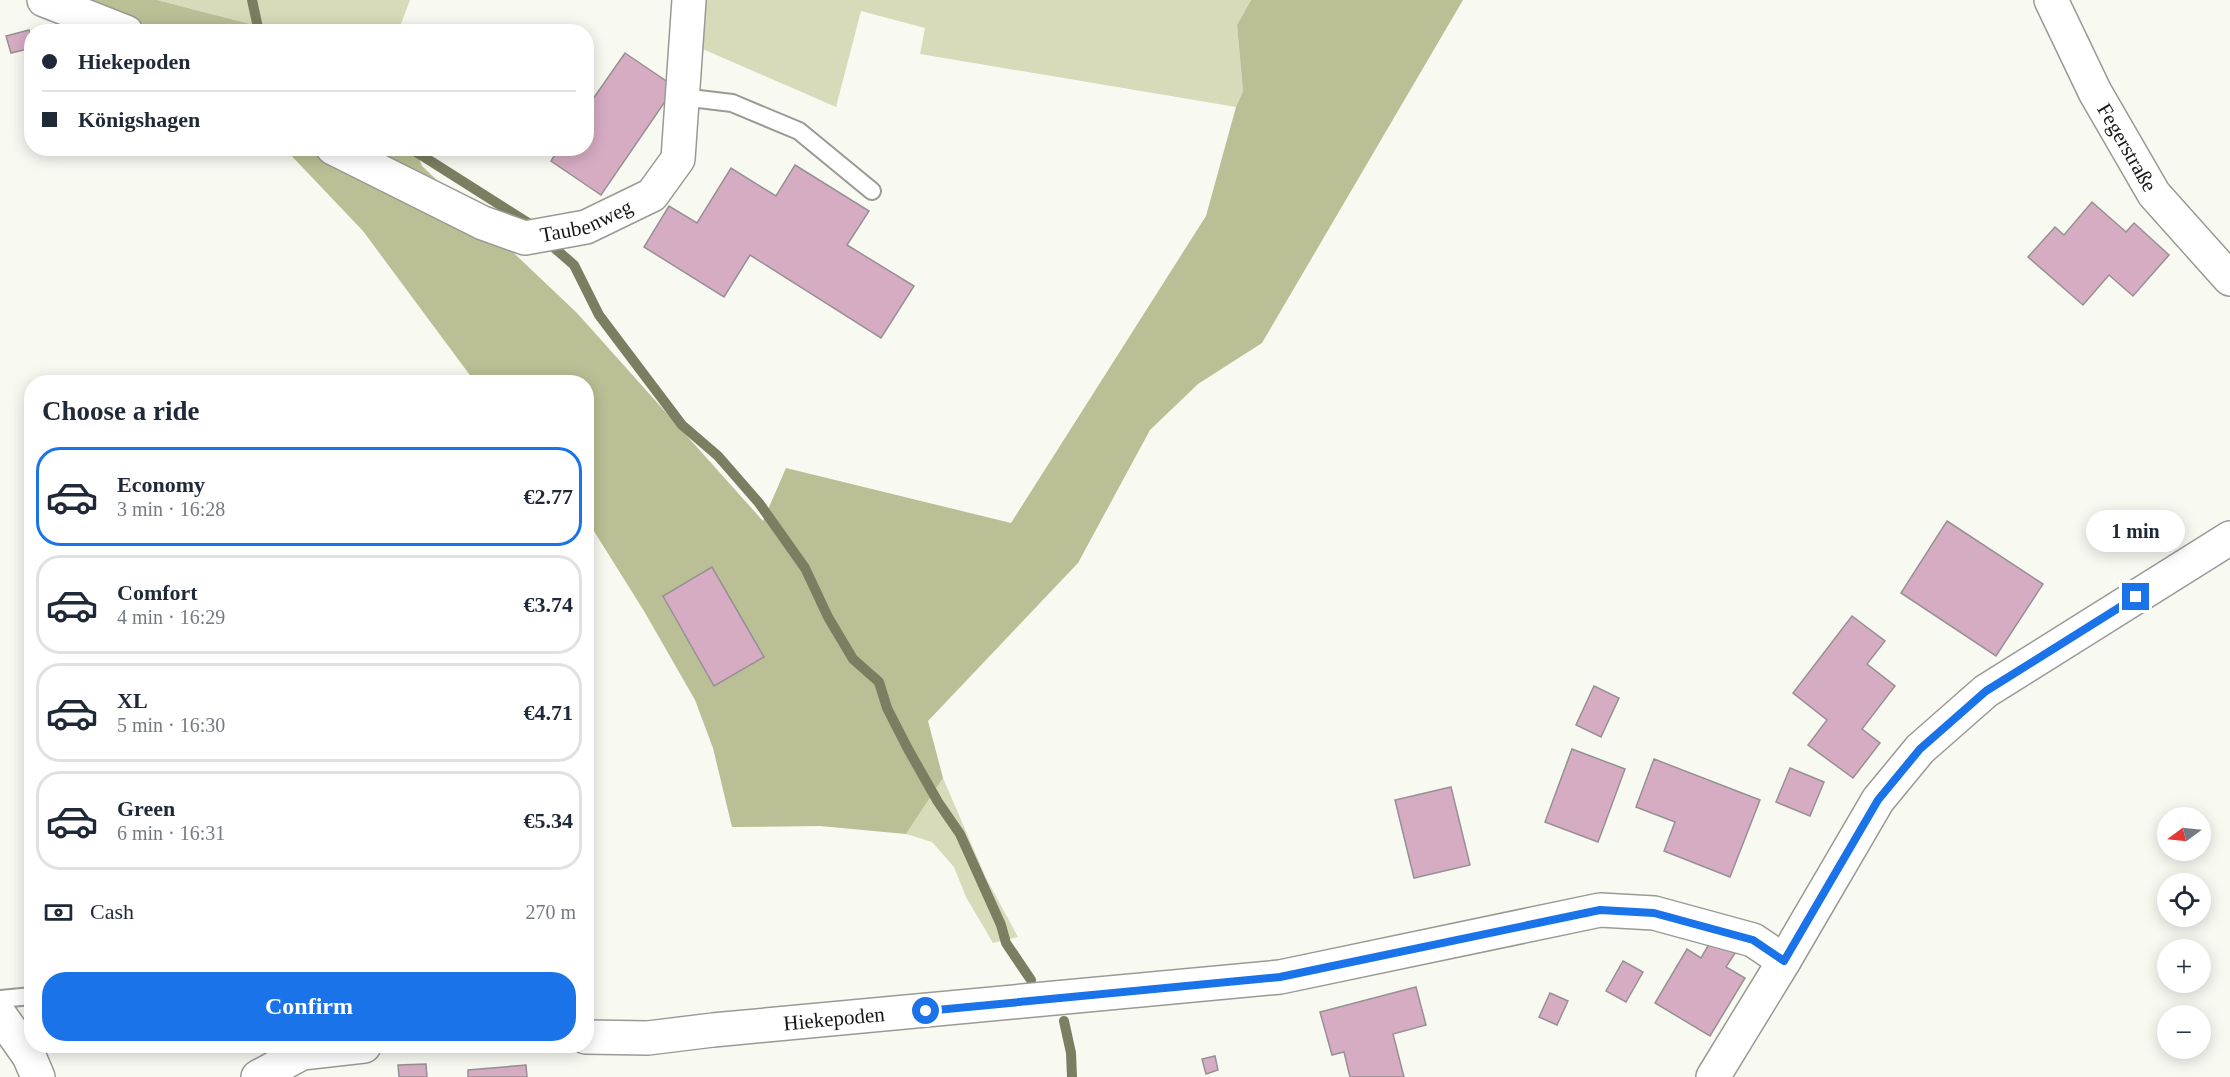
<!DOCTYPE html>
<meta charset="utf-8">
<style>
:root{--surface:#fff;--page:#f2f2f3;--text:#1f2937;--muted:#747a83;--line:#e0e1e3;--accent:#1a73e8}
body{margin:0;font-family:Georgia,serif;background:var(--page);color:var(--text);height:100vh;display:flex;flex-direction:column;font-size:22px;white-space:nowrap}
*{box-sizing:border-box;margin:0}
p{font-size:20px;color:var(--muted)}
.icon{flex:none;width:33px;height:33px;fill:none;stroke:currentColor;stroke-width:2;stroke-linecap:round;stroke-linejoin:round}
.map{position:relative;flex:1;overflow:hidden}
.side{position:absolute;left:24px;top:375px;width:570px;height:678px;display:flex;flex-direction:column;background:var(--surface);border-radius:24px;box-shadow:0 3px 15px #0003}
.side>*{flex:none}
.hud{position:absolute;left:24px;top:24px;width:570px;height:132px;border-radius:24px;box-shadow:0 3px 15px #0003;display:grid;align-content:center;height:132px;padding:0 18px;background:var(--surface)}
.needle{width:39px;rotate:255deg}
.tools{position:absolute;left:2157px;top:807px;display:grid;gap:12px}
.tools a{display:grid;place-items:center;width:54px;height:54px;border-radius:50%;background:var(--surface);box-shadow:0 3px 15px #0003;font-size:30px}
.end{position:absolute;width:27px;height:27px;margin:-14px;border:8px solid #1a73e8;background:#fff;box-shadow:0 0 0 3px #fff}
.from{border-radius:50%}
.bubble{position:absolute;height:42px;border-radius:21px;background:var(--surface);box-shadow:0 3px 15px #0003;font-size:20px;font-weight:700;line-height:42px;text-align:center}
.hud b{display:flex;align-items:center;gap:21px;height:57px;font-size:22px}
.hud b+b{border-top:2px solid var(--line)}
.hud i{width:15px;height:15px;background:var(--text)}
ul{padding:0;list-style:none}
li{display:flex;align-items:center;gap:18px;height:99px;margin:0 12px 9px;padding:0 6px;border:3px solid var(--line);border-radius:24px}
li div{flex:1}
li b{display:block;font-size:22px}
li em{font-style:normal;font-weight:700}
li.selected{border-color:var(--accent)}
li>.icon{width:54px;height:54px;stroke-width:1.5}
h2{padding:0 18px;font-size:27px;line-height:72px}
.pay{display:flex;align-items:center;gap:15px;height:66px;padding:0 18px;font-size:22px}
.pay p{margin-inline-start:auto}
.cta{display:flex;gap:12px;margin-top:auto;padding:12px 18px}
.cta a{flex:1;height:69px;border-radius:24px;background:var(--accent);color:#fff;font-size:24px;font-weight:700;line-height:69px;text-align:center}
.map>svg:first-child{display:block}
.green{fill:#d8dbba}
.forest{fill:#bbbf95}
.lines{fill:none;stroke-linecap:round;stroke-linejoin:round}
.stream{stroke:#7b7e60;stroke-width:10}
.building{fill:#d6acc3;stroke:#979094;stroke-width:1.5}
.service-casing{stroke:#999a94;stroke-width:20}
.minor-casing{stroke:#999a94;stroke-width:36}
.service{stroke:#fff;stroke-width:16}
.minor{stroke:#fff;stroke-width:33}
.route{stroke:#1a73e8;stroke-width:8}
.labels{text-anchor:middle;stroke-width:4.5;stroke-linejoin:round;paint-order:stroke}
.street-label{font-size:21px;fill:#161614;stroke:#fffffe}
</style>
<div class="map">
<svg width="2230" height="1077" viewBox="0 0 2230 1077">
<rect width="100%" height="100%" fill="#f8f9f1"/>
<g class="green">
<polygon points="157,0 410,0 398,32 264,31 258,26"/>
<polygon points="699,0 1251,0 1237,25 1243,91 1236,107 920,54 925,28 861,11 836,107 698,47"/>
<polygon points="943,778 986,878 1018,937 993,943 966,897 954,867 932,842 906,834"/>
</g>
<g class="forest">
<polygon points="85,0 157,0 258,26 264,31 128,31"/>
<polygon points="1251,0 1463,0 1262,343 1198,384 1150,430 1078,563 928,721 943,778 906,834 820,826 732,827 713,748 695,700 644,611 587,520 586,382 475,382 363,231 285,149 415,149 422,166 577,313 763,521 786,468 1011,523 1206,216 1236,107 1243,91 1237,25"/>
</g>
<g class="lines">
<g class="stream">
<polyline points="252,0 259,32"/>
<polyline points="410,148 533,226"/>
<polyline points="551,245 574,265 599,315 682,425 718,456 759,503 805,568 828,617 853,659 879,682 887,708 908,749 938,802 960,834 1001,925 1006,943 1031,980"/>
<polyline points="1064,1021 1071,1053 1072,1077"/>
</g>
</g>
<g class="building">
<polygon points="29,30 32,48 11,53 6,36"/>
<polygon points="625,53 675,87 601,195 551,161 559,148 586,148 586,109"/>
<polygon points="795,165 869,211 847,245 914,286 881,338 750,255 724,297 644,247 669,206 697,223 731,168 776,196"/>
<polygon points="2092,202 2126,232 2134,223 2169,255 2133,296 2109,275 2083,305 2028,257 2055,227 2064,235"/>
<polygon points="1947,521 2043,584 1996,656 1901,593"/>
<polygon points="712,567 764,657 714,686 663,596"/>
<polygon points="1852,616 1885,641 1867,664 1895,686 1862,729 1880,743 1853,778 1808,745 1827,720 1793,693"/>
<polygon points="1594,686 1619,698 1601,737 1576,725"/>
<polygon points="1572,749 1625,769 1598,842 1545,822"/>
<polygon points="1654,759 1760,800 1730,877 1664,851 1675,822 1636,807"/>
<polygon points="1790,768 1824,782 1810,816 1776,802"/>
<polygon points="1451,787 1470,865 1414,878 1395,800"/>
<polygon points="1712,939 1735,953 1726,967 1745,978 1710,1036 1655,1003 1687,949 1701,958"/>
<polygon points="1623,961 1643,972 1626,1002 1606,991"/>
<polygon points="1416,987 1426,1025 1393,1034 1404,1077 1350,1077 1344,1052 1332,1055 1320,1012"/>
<polygon points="1550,993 1568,1001 1557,1025 1539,1017"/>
<polygon points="161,1046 188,1046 163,1052"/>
<polygon points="1215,1056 1218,1070 1206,1074 1202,1059"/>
<polygon points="426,1064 427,1077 399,1077 398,1065"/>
<polygon points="526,1065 527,1077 468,1077 468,1070"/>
</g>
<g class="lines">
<defs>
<g id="service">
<polyline points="682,97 732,103 799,131 872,191"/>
<polyline points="0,999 32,996"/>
</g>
<g id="minor">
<polyline points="44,0 126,32"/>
<path id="s1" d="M2051,0L2095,92L2154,194L2230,279"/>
<path id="s2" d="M333,148L483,223L525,238L586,227L652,195L678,159L689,0"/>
<polyline points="0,1015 29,1056 38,1077"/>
<path id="s3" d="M586,1037L648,1038L713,1030L1280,977L1600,910L1654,913L1753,940L1784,961"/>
<polyline points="258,1077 302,1053 364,1046"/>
<polyline points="1713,1077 1784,961 1878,800 1920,749 1986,691 2230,538"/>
</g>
</defs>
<use href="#service" class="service-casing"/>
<use href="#minor" class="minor-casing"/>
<use href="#service" class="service"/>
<use href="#minor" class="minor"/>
</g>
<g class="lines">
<polyline class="route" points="926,1011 1280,977 1600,910 1654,913 1753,940 1784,961 1878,800 1920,749 1986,691 2136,597"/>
</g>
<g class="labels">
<g class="street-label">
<text dy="7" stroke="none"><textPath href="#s1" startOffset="166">Fegerstraße</textPath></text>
<text dy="7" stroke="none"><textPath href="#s2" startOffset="276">Taubenweg</textPath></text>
<text dy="7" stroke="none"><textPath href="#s3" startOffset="249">Hiekepoden</textPath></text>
</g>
</g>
</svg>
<div class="tools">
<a><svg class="needle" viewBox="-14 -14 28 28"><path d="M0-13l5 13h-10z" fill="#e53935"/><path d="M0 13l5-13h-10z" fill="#747a83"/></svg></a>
<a><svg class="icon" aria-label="locate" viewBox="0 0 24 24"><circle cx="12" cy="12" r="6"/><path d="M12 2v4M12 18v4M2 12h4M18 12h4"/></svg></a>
<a>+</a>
<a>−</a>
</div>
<i class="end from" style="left:926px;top:1011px"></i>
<i class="end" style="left:2136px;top:597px"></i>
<div class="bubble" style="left:2086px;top:510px;width:99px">1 min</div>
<div class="hud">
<b><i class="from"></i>Hiekepoden</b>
<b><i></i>Königshagen</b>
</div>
<section class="side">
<h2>Choose a ride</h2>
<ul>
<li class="selected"><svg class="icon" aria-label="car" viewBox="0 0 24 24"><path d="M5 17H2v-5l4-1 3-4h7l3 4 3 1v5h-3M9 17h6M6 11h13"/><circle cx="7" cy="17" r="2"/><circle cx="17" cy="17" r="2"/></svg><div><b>Economy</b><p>3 min · 16:28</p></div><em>€2.77</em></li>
<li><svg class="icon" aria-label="car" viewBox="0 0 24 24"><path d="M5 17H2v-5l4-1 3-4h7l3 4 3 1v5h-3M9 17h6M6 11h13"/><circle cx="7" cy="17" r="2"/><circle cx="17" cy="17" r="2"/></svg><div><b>Comfort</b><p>4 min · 16:29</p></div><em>€3.74</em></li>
<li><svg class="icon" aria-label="car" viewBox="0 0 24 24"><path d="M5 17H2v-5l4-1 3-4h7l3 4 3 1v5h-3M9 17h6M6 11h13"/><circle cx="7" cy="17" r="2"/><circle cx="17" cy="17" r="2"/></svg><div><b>XL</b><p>5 min · 16:30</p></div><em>€4.71</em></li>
<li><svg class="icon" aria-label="car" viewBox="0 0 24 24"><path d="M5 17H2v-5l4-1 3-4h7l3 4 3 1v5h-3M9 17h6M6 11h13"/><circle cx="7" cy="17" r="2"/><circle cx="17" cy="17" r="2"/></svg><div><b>Green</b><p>6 min · 16:31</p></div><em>€5.34</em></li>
</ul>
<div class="pay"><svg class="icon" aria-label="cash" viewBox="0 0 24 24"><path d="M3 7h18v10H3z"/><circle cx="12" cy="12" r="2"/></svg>Cash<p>270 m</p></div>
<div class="cta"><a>Confirm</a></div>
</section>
</div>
